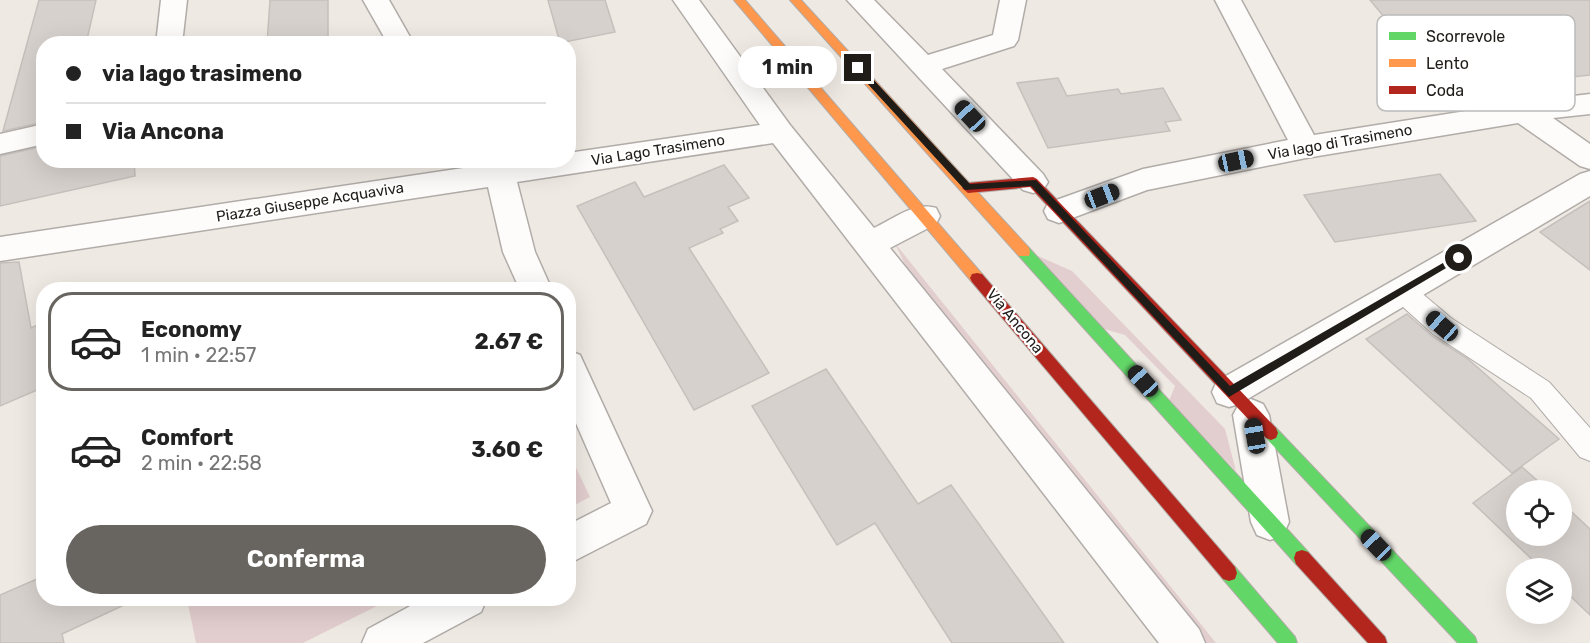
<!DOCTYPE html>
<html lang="it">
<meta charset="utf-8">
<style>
:root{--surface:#fff;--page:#f6f6f6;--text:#222;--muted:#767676;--line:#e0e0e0;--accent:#68645f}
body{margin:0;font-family:Rubik,sans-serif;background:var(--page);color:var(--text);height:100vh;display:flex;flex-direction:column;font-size:22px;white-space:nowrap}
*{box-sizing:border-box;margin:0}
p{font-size:20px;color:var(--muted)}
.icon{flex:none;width:33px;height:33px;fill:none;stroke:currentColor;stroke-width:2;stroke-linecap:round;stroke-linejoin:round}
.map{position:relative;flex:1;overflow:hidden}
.sheet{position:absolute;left:36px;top:282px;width:540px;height:324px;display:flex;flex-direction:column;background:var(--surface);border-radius:24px;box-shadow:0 6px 24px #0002}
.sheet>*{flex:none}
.banner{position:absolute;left:36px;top:36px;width:540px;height:132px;border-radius:24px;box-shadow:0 6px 24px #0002;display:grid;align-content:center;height:132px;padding:0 30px;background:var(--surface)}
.buttons{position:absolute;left:1506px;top:480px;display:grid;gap:12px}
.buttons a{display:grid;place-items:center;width:66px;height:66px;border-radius:50%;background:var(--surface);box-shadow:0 6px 24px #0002;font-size:30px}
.end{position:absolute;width:27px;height:27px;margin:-14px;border:8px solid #201c18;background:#fff;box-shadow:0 0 0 3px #fff}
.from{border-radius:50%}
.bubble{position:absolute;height:42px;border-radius:21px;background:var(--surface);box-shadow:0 6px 24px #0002;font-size:20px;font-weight:700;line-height:42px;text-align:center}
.car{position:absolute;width:18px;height:36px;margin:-18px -9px;border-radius:8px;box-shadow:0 0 4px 2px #0007;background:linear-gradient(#222 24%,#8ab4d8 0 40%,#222 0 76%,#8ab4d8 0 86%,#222 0)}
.banner b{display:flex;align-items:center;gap:21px;height:57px;font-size:22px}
.banner b+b{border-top:2px solid var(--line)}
.banner i{width:15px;height:15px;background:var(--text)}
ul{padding:10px 0 0;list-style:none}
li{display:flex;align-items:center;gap:18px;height:99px;margin:0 12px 9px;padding:0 18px;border:3px solid transparent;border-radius:24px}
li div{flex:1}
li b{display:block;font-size:22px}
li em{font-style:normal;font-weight:700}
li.on{border-color:var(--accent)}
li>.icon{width:54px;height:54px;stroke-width:1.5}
.action{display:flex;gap:12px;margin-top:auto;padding:12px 30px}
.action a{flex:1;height:69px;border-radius:36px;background:var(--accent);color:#fff;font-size:24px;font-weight:700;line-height:69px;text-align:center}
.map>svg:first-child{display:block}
.green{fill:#e3cecf}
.building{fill:#d7d1cd;stroke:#c6c0bc;stroke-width:1.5}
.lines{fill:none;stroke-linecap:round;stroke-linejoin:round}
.lane-casing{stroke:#b1aca8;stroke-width:2}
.street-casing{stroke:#b1aca8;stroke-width:3}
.fast-casing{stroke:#b1aca8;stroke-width:2}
.slow-casing{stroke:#b1aca8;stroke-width:2}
.jam-casing{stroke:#b1aca8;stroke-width:2}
.lane{fill:#fdfcfb;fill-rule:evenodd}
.street{fill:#fdfcfb;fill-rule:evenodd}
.fast{fill:#63d668;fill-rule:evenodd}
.slow{fill:#ff974d;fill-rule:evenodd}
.jam{fill:#b3261e;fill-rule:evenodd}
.route{fill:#201c18}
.labels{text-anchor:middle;stroke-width:4.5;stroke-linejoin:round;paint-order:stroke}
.street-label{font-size:15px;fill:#201c18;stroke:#fff}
.key{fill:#fff;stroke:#bcbbba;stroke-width:1.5}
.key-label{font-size:16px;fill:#201c18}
</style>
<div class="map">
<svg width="1590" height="643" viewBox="0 0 1590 643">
<rect width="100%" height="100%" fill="#efe9e3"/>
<g class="green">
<polygon points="894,242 1216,643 1202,643 908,270"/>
<polygon points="1036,255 1072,271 1225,429 1236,471 1169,401 1175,386 1125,335 1104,329"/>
<polygon points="568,451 590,497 569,508 568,508"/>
<polygon points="187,599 187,598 391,599 303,643 196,643"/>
</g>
<g class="building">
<polygon points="39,0 96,0 86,44 44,44 44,122 3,131"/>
<polygon points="270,0 328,0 328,44 267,44"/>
<polygon points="548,0 605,0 615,32 560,43"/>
<polygon points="1370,0 1590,0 1590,75 1544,80 1509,42 1415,54"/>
<polygon points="1058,78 1067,96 1118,89 1121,94 1163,88 1181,120 1165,122 1170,131 1048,148 1017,83"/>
<polygon points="44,146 44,160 134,160 135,176 0,206 0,156"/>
<polygon points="724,165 749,198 728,207 738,221 720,229 723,233 689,248 769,373 694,410 577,206 635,182 644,197"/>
<polygon points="1440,174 1476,221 1335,242 1304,195"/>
<polygon points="1590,201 1590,270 1540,232"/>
<polygon points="19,262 31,328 44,322 44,387 0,406 0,263"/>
<polygon points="1407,314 1432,336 1468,359 1559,439 1512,473 1366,339"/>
<polygon points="826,369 918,504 951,485 1064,643 952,643 875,523 837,545 752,406"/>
<polygon points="1522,467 1548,490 1516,490 1516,536 1562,536 1562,503 1590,529 1590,615 1562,588 1562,568 1541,568 1473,503"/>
<polygon points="44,576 44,598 139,598 62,634 64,643 0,643 0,595"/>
</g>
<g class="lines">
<defs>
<polygon id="lane" points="1402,281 1411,284 1451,318 1549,382 1590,428 1590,461 1580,457 1531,398 1433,334 1393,298 1390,291 1393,284"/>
<g id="street">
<polygon points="161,0 187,0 182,44 156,44"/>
<polygon points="363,0 389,0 414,44 388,44"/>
<path d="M673,0H699L790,125L874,228C893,219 915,201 936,208L940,216L936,224L890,248L1199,629L1205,643H1159L773,143L517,182L535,252L552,290H520L503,252L488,187L0,261V237L517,160H568V153L760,125Z"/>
<polygon points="847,0 874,0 928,55 993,35 1000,0 1026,0 1018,40 1014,46 942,69 1043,174 1048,182 1043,190 1033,193 1023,190"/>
<polygon points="1215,0 1241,0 1314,135 1523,102 1590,94 1590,114 1553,118 1590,144 1590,169 1580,166 1518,123 1306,158 1147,190 1059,223 1048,219 1044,211 1048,203 1143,169 1288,140"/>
<polygon points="44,124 44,144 0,154 0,134"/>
<polygon points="1590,171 1590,196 1241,403 1251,399 1263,404 1269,415 1289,522 1283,535 1270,540 1257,535 1251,522 1233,415 1239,404 1229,407 1217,403 1212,392 1217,381 1580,174"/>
<polygon points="568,350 580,355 652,511 646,524 568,564 568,525 611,503 568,405"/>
<polygon points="425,598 487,598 481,612 423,643 362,643 368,629"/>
</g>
<g id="fast">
<polygon points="1024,247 1029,248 1308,552 1310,558 1308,564 1302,566 1296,564 1019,256 1018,252 1019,248"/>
<polygon points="1271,426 1276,428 1475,637 1477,643 1458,643 1266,438 1264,433 1266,428"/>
<polygon points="1229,565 1235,567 1295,637 1297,643 1278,643 1223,579 1221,573 1223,567"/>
</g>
<g id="slow">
<polygon points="734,0 745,0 982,274 984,278 982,282 972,282"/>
<polygon points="790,0 801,0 1029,248 1030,252 1029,256 1019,256"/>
</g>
<g id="jam">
<polygon points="1033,177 1037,179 1276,428 1278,433 1276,438 1271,440 1266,438 1030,187 968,193 962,188 968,183"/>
<polygon points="977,273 982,274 1235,567 1237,573 1235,579 1229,581 1223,579 972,282 970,278 972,274"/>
<polygon points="1302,550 1308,552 1385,637 1387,643 1368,643 1296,564 1294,558 1296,552"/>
</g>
</defs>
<use href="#lane" class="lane-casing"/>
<use href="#street" class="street-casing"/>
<use href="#fast" class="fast-casing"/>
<use href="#slow" class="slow-casing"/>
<use href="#jam" class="jam-casing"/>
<use href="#lane" class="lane"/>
<use href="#street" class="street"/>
<use href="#fast" class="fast"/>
<use href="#slow" class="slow"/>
<use href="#jam" class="jam"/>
</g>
<polygon class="route" points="855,66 861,66 970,184 1036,180 1230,386 1455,256 1462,256 1463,258 1229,397 1031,186 965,190 855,70"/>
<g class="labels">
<g class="street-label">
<text transform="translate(1340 142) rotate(-10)" y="5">Via lago di Trasimeno</text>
<text transform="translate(658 150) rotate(-9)" y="5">Via Lago Trasimeno</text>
<text transform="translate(310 202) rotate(-9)" y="5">Piazza Giuseppe Acquaviva</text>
<text transform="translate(1015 321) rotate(50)" y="5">Via Ancona</text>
</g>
</g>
<rect x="1377" y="15" width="198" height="96" rx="9" class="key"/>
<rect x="1389" y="32" width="27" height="8" fill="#63d668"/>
<rect x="1389" y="59" width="27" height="8" fill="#ff974d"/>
<rect x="1389" y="86" width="27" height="8" fill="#b3261e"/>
<g class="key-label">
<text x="1426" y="42">Scorrevole</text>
<text x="1426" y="69">Lento</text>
<text x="1426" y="96">Coda</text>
</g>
</svg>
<div class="buttons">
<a><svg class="icon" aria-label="locate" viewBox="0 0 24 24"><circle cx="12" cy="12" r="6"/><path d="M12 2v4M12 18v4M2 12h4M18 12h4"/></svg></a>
<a><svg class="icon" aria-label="layers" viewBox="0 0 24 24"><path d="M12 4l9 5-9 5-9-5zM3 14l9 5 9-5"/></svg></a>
</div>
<i class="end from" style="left:1459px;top:258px"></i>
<i class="end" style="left:858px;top:68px"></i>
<div class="bubble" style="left:738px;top:46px;width:99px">1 min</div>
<i class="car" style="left:970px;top:116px;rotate:317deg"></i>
<i class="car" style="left:1236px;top:161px;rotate:78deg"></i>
<i class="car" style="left:1102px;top:196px;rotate:69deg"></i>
<i class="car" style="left:1442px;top:326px;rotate:311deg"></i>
<i class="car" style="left:1143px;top:381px;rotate:318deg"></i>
<i class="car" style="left:1255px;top:436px;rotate:350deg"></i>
<i class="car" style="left:1376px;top:545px;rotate:316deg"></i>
<div class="banner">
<b><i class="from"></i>via lago trasimeno</b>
<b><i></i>Via Ancona</b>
</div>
<section class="sheet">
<ul>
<li class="on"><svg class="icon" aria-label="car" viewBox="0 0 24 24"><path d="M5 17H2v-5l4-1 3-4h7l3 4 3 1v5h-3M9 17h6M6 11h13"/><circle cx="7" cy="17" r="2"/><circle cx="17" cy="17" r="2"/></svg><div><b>Economy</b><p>1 min · 22:57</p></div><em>2.67 €</em></li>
<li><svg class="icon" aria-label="car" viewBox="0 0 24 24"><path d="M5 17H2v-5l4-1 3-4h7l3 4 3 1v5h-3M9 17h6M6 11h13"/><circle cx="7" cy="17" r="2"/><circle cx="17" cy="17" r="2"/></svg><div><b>Comfort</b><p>2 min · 22:58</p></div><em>3.60 €</em></li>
</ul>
<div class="action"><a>Conferma</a></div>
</section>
</div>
